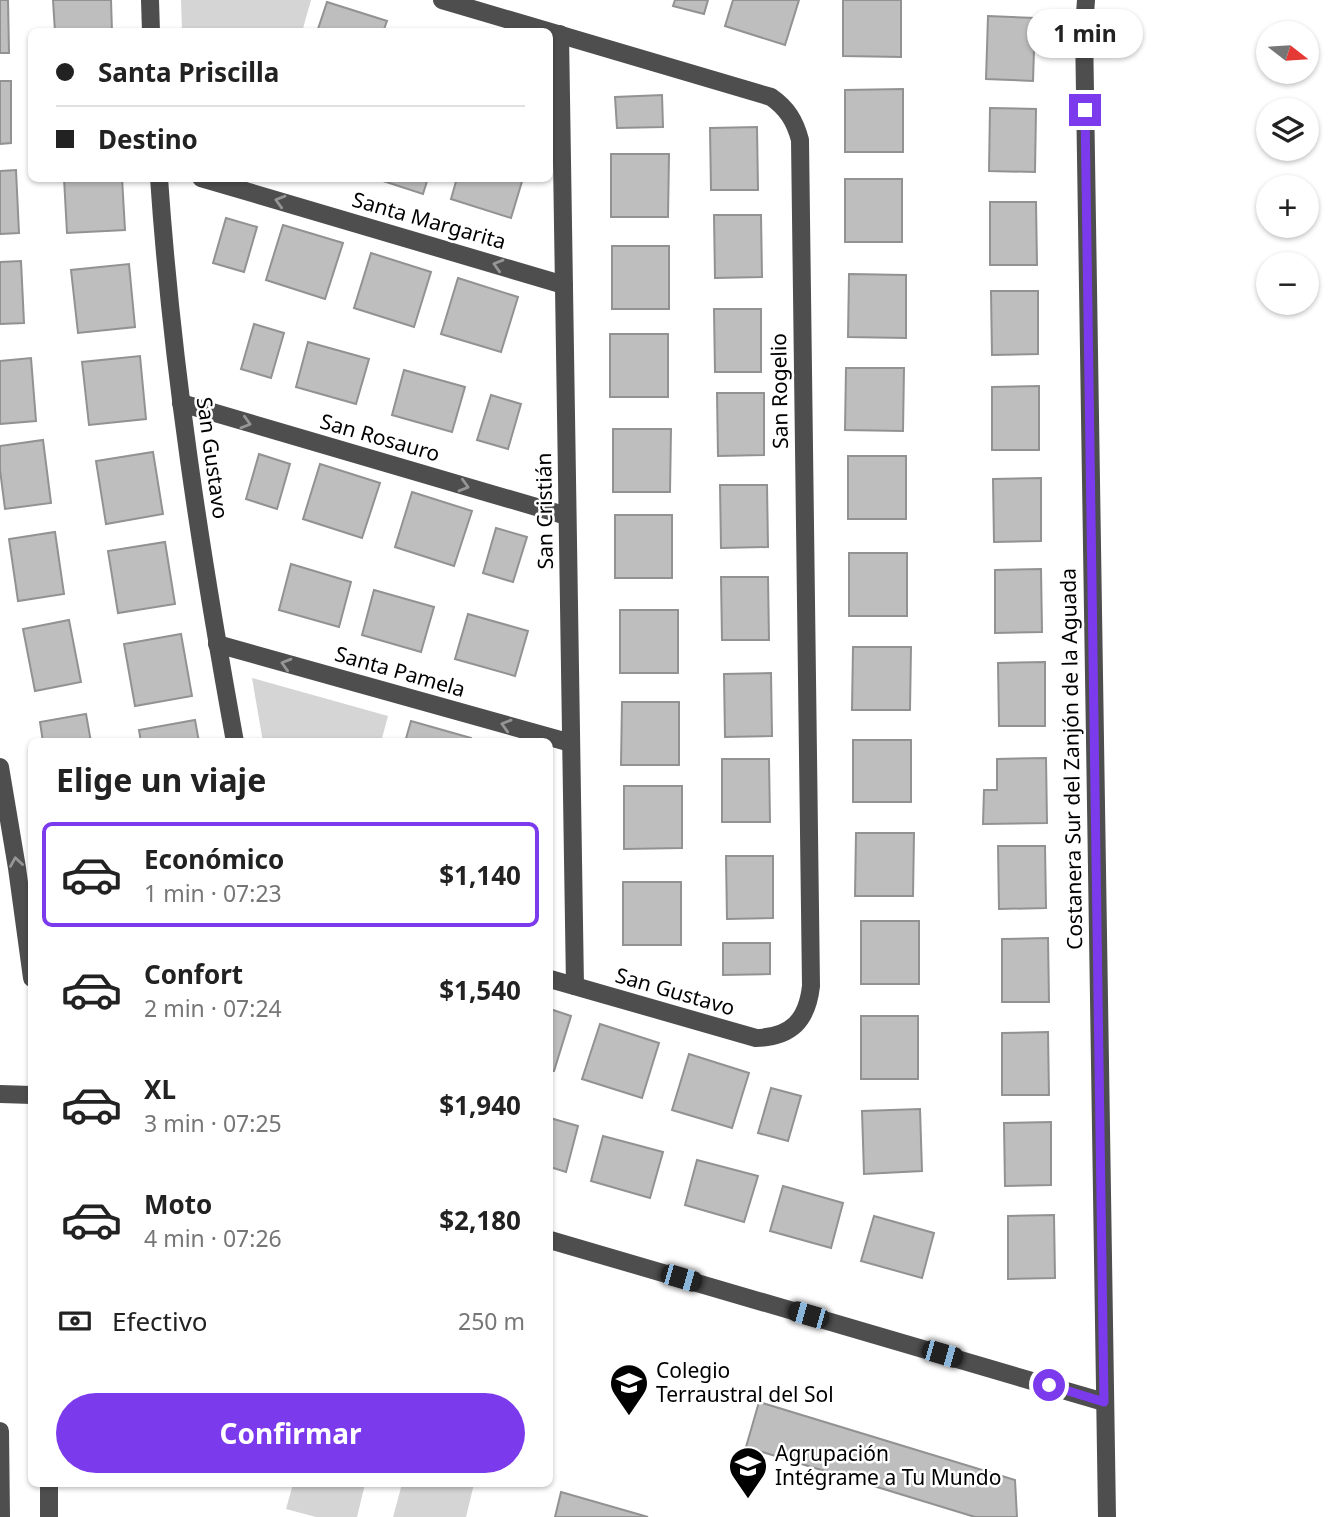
<!DOCTYPE html>
<html lang="es">
<meta charset="utf-8">
<style>
:root{--surface:#fff;--page:#f2f2f2;--text:#222;--muted:#767676;--line:#e0e0e0;--accent:#7c3aed}
body{margin:0;font-family:"Noto Sans",sans-serif;background:var(--page);color:var(--text);height:100vh;display:flex;flex-direction:column;font-size:26px;white-space:nowrap}
*{box-sizing:border-box;margin:0}
p{font-size:23px;color:var(--muted)}
.icon{flex:none;width:38px;height:38px;fill:none;stroke:currentColor;stroke-width:2;stroke-linecap:round;stroke-linejoin:round}
.map{position:relative;flex:1;overflow:hidden}
.sheet{position:absolute;left:28px;top:738px;width:525px;height:749px;display:flex;flex-direction:column;background:var(--surface);border-radius:10px;box-shadow:0 2px 5px #0004}
.sheet>*{flex:none}
.hud{position:absolute;left:28px;top:28px;width:525px;height:154px;border-radius:10px;box-shadow:0 2px 5px #0004;display:grid;align-content:center;height:154px;padding:0 28px;background:var(--surface)}
.needle{width:46px;rotate:107deg}
.tools{position:absolute;left:1256px;top:21px;display:grid;gap:14px}
.tools a{display:grid;place-items:center;width:63px;height:63px;border-radius:50%;background:var(--surface);box-shadow:0 2px 5px #0004;font-size:35px}
.end{position:absolute;width:32px;height:32px;margin:-16px;border:9px solid #7c3aed;background:#fff;box-shadow:0 0 0 4px #fff}
.from{border-radius:50%}
.bubble{position:absolute;height:49px;border-radius:24px;background:var(--surface);box-shadow:0 2px 5px #0004;font-size:23px;font-weight:700;line-height:49px;text-align:center}
.car{position:absolute;width:21px;height:42px;margin:-21px -10px;border-radius:9px;box-shadow:0 0 5px 2px #0007;background:linear-gradient(#222 24%,#8ab4d8 0 40%,#222 0 76%,#8ab4d8 0 86%,#222 0)}
.hud b{display:flex;align-items:center;gap:24px;height:66px;font-size:26px}
.hud b+b{border-top:2px solid var(--line)}
.hud i{width:18px;height:18px;background:var(--text)}
ul{padding:0;list-style:none}
li{display:flex;align-items:center;gap:21px;height:105px;margin:0 14px 10px;padding:0 14px;border:4px solid transparent;border-radius:10px}
li div{flex:1}
li b{display:block;font-size:26px}
li em{font-style:normal;font-weight:700}
li.on{border-color:var(--accent)}
li>.icon{width:63px;height:63px;stroke-width:1.5}
h2{padding:0 28px;font-size:32px;line-height:84px}
.pay{display:flex;align-items:center;gap:18px;height:77px;padding:0 28px;font-size:26px}
.pay p{margin-inline-start:auto}
.button{display:flex;gap:14px;margin-top:auto;padding:14px 28px}
.button a{flex:1;height:80px;border-radius:42px;background:var(--accent);color:#fff;font-size:28px;font-weight:700;line-height:80px;text-align:center}
.map>svg:first-child{display:block}
.green{fill:#d5d5d5}
.building{fill:#bebebe;stroke:#929292;stroke-width:2}
.lines{fill:none;stroke-linecap:round;stroke-linejoin:round}
.minor{stroke:#4e4e4e;stroke-width:18}
.oneway{stroke:#959595}
.route{stroke:#7c3aed;stroke-width:9}
.labels{text-anchor:middle;stroke-width:5;stroke-linejoin:round;paint-order:stroke}
.street-label{font-size:21px;fill:#000;stroke:#fff}
.poi-label{font-size:21px;fill:#000;stroke:#fff;text-anchor:start}
</style>
<div class="map">
<svg width="1341" height="1517" viewBox="0 0 1341 1517">
<rect width="100%" height="100%" fill="#fff"/>
<g class="green">
<polygon points="181,0 311,0 302,32 182,31"/>
<polygon points="252,678 388,716 381,742 263,742"/>
<polygon points="293,1484 365,1484 357,1517 316,1517 286,1509"/>
<polygon points="402,1484 474,1484 466,1517 393,1517"/>
</g>
<g class="building">
<polygon points="0,0 8,0 9,53 0,53"/>
<polygon points="53,0 111,0 112,32 55,32"/>
<polygon points="675,0 708,0 704,14 673,6"/>
<polygon points="733,0 799,0 785,45 725,26"/>
<polygon points="843,0 901,0 901,57 843,56"/>
<polygon points="327,2 387,21 383,32 317,32"/>
<polygon points="988,16 1035,18 1033,81 986,79"/>
<polygon points="0,81 11,81 11,143 0,144"/>
<polygon points="903,89 903,152 845,152 845,90"/>
<polygon points="662,95 663,127 617,128 615,97"/>
<polygon points="990,108 1036,109 1035,172 989,171"/>
<polygon points="757,127 758,190 711,190 710,128"/>
<polygon points="611,154 669,154 668,217 611,217"/>
<polygon points="16,170 19,233 0,234 0,171"/>
<polygon points="64,178 122,178 125,230 67,233"/>
<polygon points="374,178 428,178 423,194"/>
<polygon points="457,178 523,178 511,218 451,199"/>
<rect x="845" y="179" width="57" height="63"/>
<polygon points="990,202 1036,202 1037,265 990,265"/>
<polygon points="714,215 761,215 762,277 715,278"/>
<polygon points="226,218 257,227 244,272 213,263"/>
<polygon points="283,225 343,243 325,299 266,280"/>
<rect x="612" y="246" width="57" height="63"/>
<polygon points="371,253 431,272 414,327 354,308"/>
<polygon points="21,261 24,323 0,324 0,262"/>
<polygon points="129,264 135,327 78,333 71,270"/>
<polygon points="849,274 906,275 906,338 848,337"/>
<polygon points="458,278 518,297 501,352 441,334"/>
<polygon points="991,291 1038,291 1038,354 992,355"/>
<polygon points="714,309 761,309 761,372 715,372"/>
<polygon points="254,324 284,333 271,378 241,369"/>
<rect x="610" y="334" width="58" height="63"/>
<polygon points="308,342 369,359 356,404 296,387"/>
<polygon points="140,356 146,419 89,425 82,362"/>
<polygon points="31,358 36,421 0,424 0,361"/>
<polygon points="846,368 904,368 903,431 845,430"/>
<polygon points="404,370 465,387 452,432 392,415"/>
<polygon points="1039,386 1039,450 992,450 992,387"/>
<polygon points="717,393 764,393 764,455 718,456"/>
<polygon points="491,395 521,404 508,449 477,440"/>
<polygon points="613,429 671,429 670,492 613,492"/>
<polygon points="43,440 51,503 5,509 0,470 0,446"/>
<polygon points="153,452 163,514 106,524 96,461"/>
<polygon points="259,454 290,464 277,509 246,499"/>
<rect x="848" y="456" width="58" height="63"/>
<polygon points="320,464 380,483 362,538 303,519"/>
<polygon points="1041,478 1041,541 994,542 993,479"/>
<polygon points="720,485 767,485 768,547 721,548"/>
<polygon points="412,492 472,511 454,566 395,547"/>
<rect x="615" y="515" width="57" height="63"/>
<polygon points="496,528 527,537 513,582 483,573"/>
<polygon points="55,532 64,594 18,601 9,539"/>
<polygon points="165,542 175,604 118,613 108,551"/>
<rect x="849" y="553" width="58" height="63"/>
<polygon points="291,564 351,582 339,627 279,610"/>
<polygon points="1041,569 1042,632 995,633 995,570"/>
<polygon points="721,577 768,577 769,640 722,640"/>
<polygon points="374,590 434,607 421,652 362,635"/>
<rect x="620" y="610" width="58" height="63"/>
<polygon points="468,614 528,631 515,676 455,659"/>
<polygon points="69,620 81,682 35,691 23,629"/>
<polygon points="181,634 192,696 135,706 124,644"/>
<polygon points="853,647 911,647 910,710 852,710"/>
<polygon points="1045,662 1045,726 999,726 998,663"/>
<polygon points="771,673 772,736 725,737 724,674"/>
<polygon points="622,702 679,702 679,765 621,765"/>
<polygon points="86,714 91,742 43,742 40,722"/>
<polygon points="195,720 199,742 141,742 139,730"/>
<polygon points="411,721 471,738 470,742 405,742"/>
<rect x="853" y="740" width="58" height="62"/>
<polygon points="1046,758 1047,823 983,824 984,790 997,790 997,759"/>
<polygon points="722,759 769,759 770,822 722,822"/>
<polygon points="624,786 682,786 682,848 624,849"/>
<polygon points="856,833 914,833 913,896 855,896"/>
<polygon points="998,846 1045,846 1046,908 999,909"/>
<polygon points="726,856 773,856 773,918 727,919"/>
<rect x="623" y="882" width="58" height="63"/>
<rect x="861" y="921" width="58" height="63"/>
<polygon points="1048,938 1049,1002 1002,1002 1002,939"/>
<polygon points="723,943 770,943 770,974 723,975"/>
<polygon points="550,1009 571,1016 554,1071 550,1070"/>
<rect x="861" y="1016" width="57" height="63"/>
<polygon points="600,1024 659,1043 642,1098 582,1079"/>
<polygon points="1048,1032 1049,1095 1002,1095 1002,1033"/>
<polygon points="689,1054 749,1073 732,1128 672,1110"/>
<polygon points="771,1088 801,1096 788,1141 758,1133"/>
<polygon points="920,1109 922,1171 864,1174 862,1111"/>
<polygon points="550,1118 578,1126 566,1172 550,1167"/>
<polygon points="1051,1122 1051,1185 1005,1186 1004,1123"/>
<polygon points="603,1136 663,1152 650,1198 591,1181"/>
<polygon points="697,1160 758,1176 744,1222 685,1205"/>
<polygon points="783,1186 843,1203 831,1248 770,1231"/>
<polygon points="1054,1215 1055,1278 1008,1279 1008,1216"/>
<polygon points="874,1216 934,1233 922,1278 861,1261"/>
<polygon points="759,1402 1015,1480 1017,1517 975,1517 746,1447"/>
<polygon points="561,1492 648,1517 555,1517"/>
</g>
<g class="lines">
<g class="minor">
<polyline points="150,0 151,32"/>
<path d="M442,0L771,97C787,108 795,121 800,140L811,986C807,1021 791,1037 756,1038L550,979"/>
<polyline points="1086,0 1084,28 1107,1517"/>
<polyline points="560,34 575,986"/>
<path d="M159,178C172,368 201,555 235,742"/>
<polyline points="201,178 564,285"/>
<polyline points="181,403 567,516"/>
<polyline points="217,644 571,743"/>
<polyline points="0,767 17,868 32,978"/>
<polyline points="0,1094 32,1095"/>
<polyline points="550,1240 1104,1402"/>
<polyline points="0,1431 1,1517"/>
<polyline points="49,1517 49,1484"/>
</g>
</g>
<defs><path id="oneway-chevron" d="M-2-3.5L2.5 0L-2 3.5" fill="none" stroke-width="1.6" stroke-linecap="round" stroke-linejoin="round" transform="scale(1.75)"/></defs>
<g class="oneway">
<use href="#oneway-chevron" transform="translate(280 201) rotate(-164)"/>
<use href="#oneway-chevron" transform="translate(498 265) rotate(-164)"/>
<use href="#oneway-chevron" transform="translate(246 423) rotate(16)"/>
<use href="#oneway-chevron" transform="translate(464 486) rotate(16)"/>
<use href="#oneway-chevron" transform="translate(286 664) rotate(-164)"/>
<use href="#oneway-chevron" transform="translate(506 725) rotate(-164)"/>
<use href="#oneway-chevron" transform="translate(16 862) rotate(-99)"/>
</g>
<g class="lines">
<polyline class="route" points="1049,1385 1104,1402 1085,110"/>
</g>
<defs>
<symbol id="school-pin" viewBox="-11 -11 22 30"><path d="M0 17L-7.5 6A9.5 9.5 0 1 1 7.5 6Z" fill="#000" stroke="#fff"/><path d="M0-5L7-2L0 1L-7-2ZM-4 1L0 2.5L4 1V4Q0 6-4 4Z" fill="#fff"/></symbol>
</defs>
<g fill-rule="evenodd">
<use href="#school-pin" x="607" y="1361" width="44" height="60"/>
<use href="#school-pin" x="726" y="1444" width="44" height="60"/>
</g>
<g class="labels">
<g class="street-label">
<text transform="translate(429 221) rotate(16)" y="7">Santa Margarita</text>
<text transform="translate(780 391) rotate(-91)" y="7">San Rogelio</text>
<text transform="translate(380 438) rotate(16)" y="7">San Rosauro</text>
<text transform="translate(212 458) rotate(82)" y="7">San Gustavo</text>
<text transform="translate(545 511) rotate(-91)" y="7">San Cristián</text>
<text transform="translate(400 672) rotate(16)" y="7">Santa Pamela</text>
<text transform="translate(1072 759) rotate(-91)" y="7">Costanera Sur del Zanjón de la Aguada</text>
<text transform="translate(675 992) rotate(16)" y="7">San Gustavo</text>
</g>
<g class="poi-label">
<text x="656" y="1378">Colegio<tspan x="656" dy="24">Terraustral del Sol</tspan></text>
<text x="775" y="1461">Agrupación<tspan x="775" dy="24">Intégrame a Tu Mundo</tspan></text>
</g>
</g>
</svg>
<div class="tools">
<a><svg class="needle" viewBox="-14 -14 28 28"><path d="M0-13l5 13h-10z" fill="#e53935"/><path d="M0 13l5-13h-10z" fill="#767676"/></svg></a>
<a><svg class="icon" aria-label="layers" viewBox="0 0 24 24"><path d="M12 4l9 5-9 5-9-5zM3 14l9 5 9-5"/></svg></a>
<a>+</a>
<a>−</a>
</div>
<i class="end from" style="left:1049px;top:1385px"></i>
<i class="end" style="left:1085px;top:110px"></i>
<div class="bubble" style="left:1027px;top:9px;width:116px">1 min</div>
<i class="car" style="left:681px;top:1278px;rotate:106deg"></i>
<i class="car" style="left:808px;top:1315px;rotate:286deg"></i>
<i class="car" style="left:942px;top:1354px;rotate:106deg"></i>
<div class="hud">
<b><i class="from"></i>Santa Priscilla</b>
<b><i></i>Destino</b>
</div>
<section class="sheet">
<h2>Elige un viaje</h2>
<ul>
<li class="on"><svg class="icon" aria-label="car" viewBox="0 0 24 24"><path d="M5 17H2v-5l4-1 3-4h7l3 4 3 1v5h-3M9 17h6M6 11h13"/><circle cx="7" cy="17" r="2"/><circle cx="17" cy="17" r="2"/></svg><div><b>Económico</b><p>1 min · 07:23</p></div><em>$1,140</em></li>
<li><svg class="icon" aria-label="car" viewBox="0 0 24 24"><path d="M5 17H2v-5l4-1 3-4h7l3 4 3 1v5h-3M9 17h6M6 11h13"/><circle cx="7" cy="17" r="2"/><circle cx="17" cy="17" r="2"/></svg><div><b>Confort</b><p>2 min · 07:24</p></div><em>$1,540</em></li>
<li><svg class="icon" aria-label="car" viewBox="0 0 24 24"><path d="M5 17H2v-5l4-1 3-4h7l3 4 3 1v5h-3M9 17h6M6 11h13"/><circle cx="7" cy="17" r="2"/><circle cx="17" cy="17" r="2"/></svg><div><b>XL</b><p>3 min · 07:25</p></div><em>$1,940</em></li>
<li><svg class="icon" aria-label="car" viewBox="0 0 24 24"><path d="M5 17H2v-5l4-1 3-4h7l3 4 3 1v5h-3M9 17h6M6 11h13"/><circle cx="7" cy="17" r="2"/><circle cx="17" cy="17" r="2"/></svg><div><b>Moto</b><p>4 min · 07:26</p></div><em>$2,180</em></li>
</ul>
<div class="pay"><svg class="icon" aria-label="cash" viewBox="0 0 24 24"><path d="M3 7h18v10H3z"/><circle cx="12" cy="12" r="2"/></svg>Efectivo<p>250 m</p></div>
<div class="button"><a>Confirmar</a></div>
</section>
</div>
